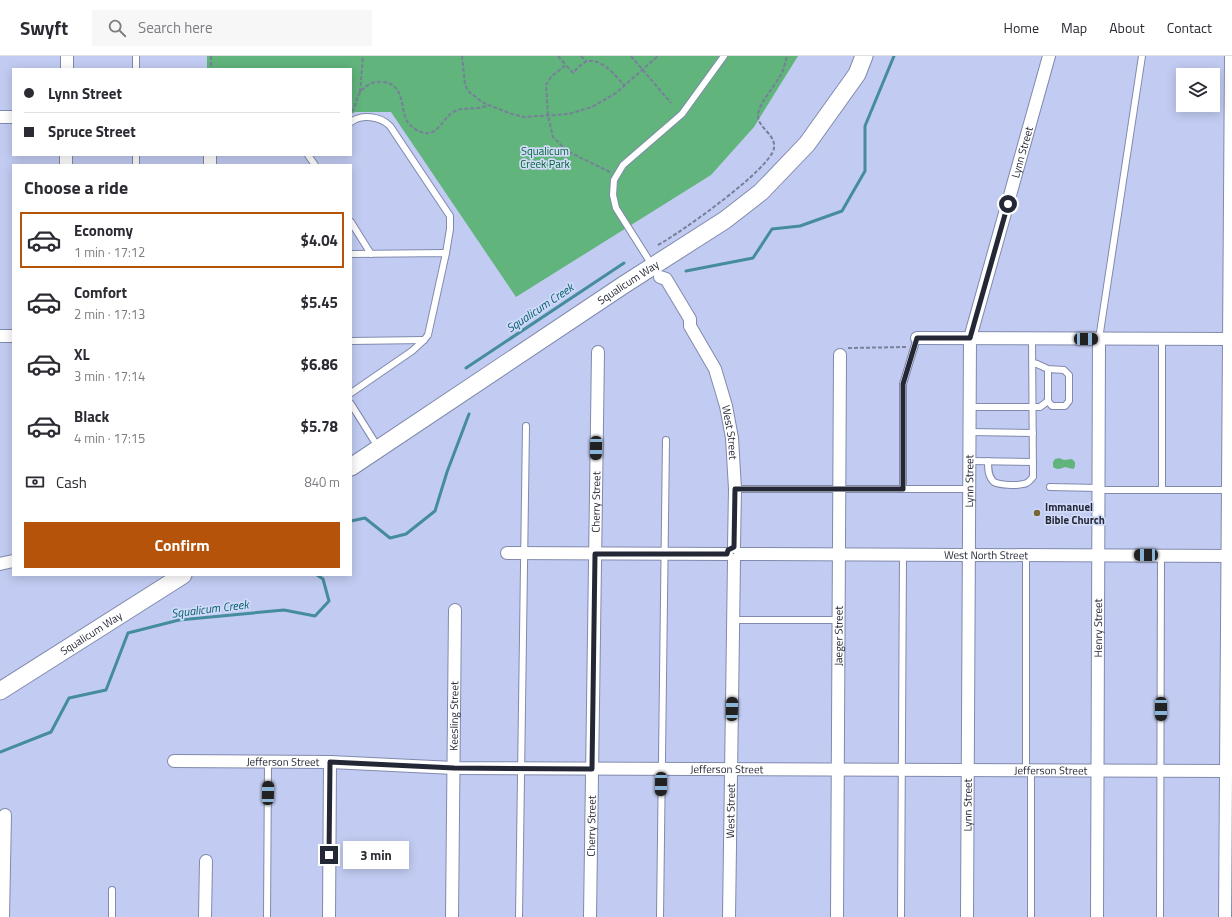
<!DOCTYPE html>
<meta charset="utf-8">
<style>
:root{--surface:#fff;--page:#f7f7f7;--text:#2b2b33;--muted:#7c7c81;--line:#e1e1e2;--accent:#b45309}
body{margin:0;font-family:"Titillium Web",sans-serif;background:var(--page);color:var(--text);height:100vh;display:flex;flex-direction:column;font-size:15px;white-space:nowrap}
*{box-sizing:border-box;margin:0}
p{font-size:13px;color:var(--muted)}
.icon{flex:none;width:22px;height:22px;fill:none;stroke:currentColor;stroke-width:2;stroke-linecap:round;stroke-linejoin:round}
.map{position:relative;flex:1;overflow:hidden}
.sheet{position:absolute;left:12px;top:108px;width:340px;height:412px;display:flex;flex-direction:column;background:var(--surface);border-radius:0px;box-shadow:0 2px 10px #0003}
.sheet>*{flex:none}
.hud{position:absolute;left:12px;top:12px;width:340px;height:88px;border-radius:0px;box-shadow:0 2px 10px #0003;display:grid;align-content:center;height:88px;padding:0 12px;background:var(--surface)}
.tools{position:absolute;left:1176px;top:12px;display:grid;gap:8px}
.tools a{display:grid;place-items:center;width:44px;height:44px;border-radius:0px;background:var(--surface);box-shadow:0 2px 10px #0003;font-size:20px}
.end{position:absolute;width:18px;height:18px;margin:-9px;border:5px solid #242736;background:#fff;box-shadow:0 0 0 2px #fff}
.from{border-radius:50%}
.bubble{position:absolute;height:28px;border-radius:0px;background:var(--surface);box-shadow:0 2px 10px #0003;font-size:13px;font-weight:700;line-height:28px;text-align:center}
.car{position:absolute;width:12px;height:24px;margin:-12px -6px;border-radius:5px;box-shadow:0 0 3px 1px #0007;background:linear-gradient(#222 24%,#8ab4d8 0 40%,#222 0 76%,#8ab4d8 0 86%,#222 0)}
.hud b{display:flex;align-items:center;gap:14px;height:38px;font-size:15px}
.hud b+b{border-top:1px solid var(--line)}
.hud i{width:10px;height:10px;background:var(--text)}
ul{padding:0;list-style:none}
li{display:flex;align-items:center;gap:12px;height:56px;margin:0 8px 6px;padding:0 4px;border:2px solid transparent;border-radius:0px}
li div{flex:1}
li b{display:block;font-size:15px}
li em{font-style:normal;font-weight:700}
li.current{border-color:var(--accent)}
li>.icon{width:36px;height:36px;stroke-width:1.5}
h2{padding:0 12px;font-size:18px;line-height:48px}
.pay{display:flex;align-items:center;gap:10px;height:44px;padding:0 12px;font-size:15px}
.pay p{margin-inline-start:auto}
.primary-button{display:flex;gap:8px;margin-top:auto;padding:8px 12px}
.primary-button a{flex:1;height:46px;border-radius:0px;background:var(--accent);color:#fff;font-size:16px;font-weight:700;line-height:46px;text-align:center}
header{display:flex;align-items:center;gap:24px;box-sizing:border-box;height:56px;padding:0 20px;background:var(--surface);border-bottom:1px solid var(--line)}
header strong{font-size:19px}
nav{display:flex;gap:22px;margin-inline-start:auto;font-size:14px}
.search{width:280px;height:36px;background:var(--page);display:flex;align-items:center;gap:10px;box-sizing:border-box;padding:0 14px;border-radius:0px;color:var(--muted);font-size:15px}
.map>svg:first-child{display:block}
.green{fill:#61b47c}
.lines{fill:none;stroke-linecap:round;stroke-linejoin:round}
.stream{stroke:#458c9f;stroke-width:3}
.lane-casing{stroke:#818aad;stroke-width:8}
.street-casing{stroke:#818aad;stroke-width:14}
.secondary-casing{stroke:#818aad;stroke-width:19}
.path{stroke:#787f9a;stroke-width:2;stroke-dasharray:4 2;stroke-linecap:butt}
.lane{stroke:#fff;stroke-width:6}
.street{stroke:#fff;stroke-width:12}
.secondary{stroke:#fff;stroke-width:17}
.route{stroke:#242736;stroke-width:5}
.poi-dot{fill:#776735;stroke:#d1daf8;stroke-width:1.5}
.labels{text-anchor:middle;stroke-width:3.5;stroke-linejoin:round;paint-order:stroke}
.park-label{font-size:11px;fill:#006533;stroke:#d1daf8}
.street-label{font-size:11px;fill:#242736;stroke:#d1daf8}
.poi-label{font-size:11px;font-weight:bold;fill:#242736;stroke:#d1daf8;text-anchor:start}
.water-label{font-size:12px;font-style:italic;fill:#096270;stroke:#d1daf8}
</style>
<header>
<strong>Swyft</strong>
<div class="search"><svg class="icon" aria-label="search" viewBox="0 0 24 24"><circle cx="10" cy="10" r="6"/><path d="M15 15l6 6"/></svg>Search here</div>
<nav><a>Home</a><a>Map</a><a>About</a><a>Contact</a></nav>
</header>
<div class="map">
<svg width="1232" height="861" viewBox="0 0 1232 861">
<rect width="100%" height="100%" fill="#c2ccf2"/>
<g class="green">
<polygon points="207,0 798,0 754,71 711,119 516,241 391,56 355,56 351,58 351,13 207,13"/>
<path d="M1059,402L1064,404L1072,403L1075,406V411L1073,413L1065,411C1060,413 1057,414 1053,411V406L1055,403Z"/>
</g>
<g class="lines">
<g class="stream">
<polyline points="686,215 753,202 772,173 800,170 842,155 865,115 865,70 894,0"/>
<polyline points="466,312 624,207"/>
<polyline points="351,465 365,462 390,482 406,478 435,455 447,416 469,358"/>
<polyline points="0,696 51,676 69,642 106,634 128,577 179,564 284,554 315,560 329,545 323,523 317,519"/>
</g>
<defs>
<g id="lane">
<polyline points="136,0 136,13"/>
<path d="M351,66C362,58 380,60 390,70L450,160V173L446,197"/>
<polyline points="136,99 136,109"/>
<polyline points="308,99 315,109"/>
<polyline points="351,166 371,198"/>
<polyline points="351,198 446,197 428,279 424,284 412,295 351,337"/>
<polyline points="652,209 616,152 613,139 614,124 623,109 682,58 724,0"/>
<polyline points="1099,283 1142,0"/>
<polyline points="1162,283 1162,434"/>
<polyline points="351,285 424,284"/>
<polyline points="1033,307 1037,308 1048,313 1064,314 1069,319 1069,345 1065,350 1052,350 1048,345 1048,313"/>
<polyline points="351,348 378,391"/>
<polyline points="970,351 1040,351 1048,345"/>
<polyline points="970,376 1033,377"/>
<polyline points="970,405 1033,406"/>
<path d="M988,405C988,412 988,421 994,426C999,429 1017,430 1023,428C1028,428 1030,424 1033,421L1032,283"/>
<polyline points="1050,431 1099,432"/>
<polyline points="735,433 969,433"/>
<polyline points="903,433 903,328 917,282"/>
<polyline points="1099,434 1228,434"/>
<polyline points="733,564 839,564"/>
<polyline points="1026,714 1026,499"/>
<polyline points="112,861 112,834"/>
<polyline points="267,861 268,706"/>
<polyline points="519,861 526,370"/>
<polyline points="660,861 666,384"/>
<polyline points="901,861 903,499"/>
<polyline points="1031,861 1031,714"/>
<polyline points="1160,861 1161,499"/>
</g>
<g id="street">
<polyline points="67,13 67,0"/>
<polyline points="0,61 13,61"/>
<polyline points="66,99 66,109"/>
<polyline points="210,109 210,99"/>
<path id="s1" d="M660,221L666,223L690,263V270L715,313L726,350L732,382L735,433L734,491"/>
<polyline points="0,280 13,280"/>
<polyline points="917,282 1232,283"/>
<polyline points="507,497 727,498"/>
<path id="s2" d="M740,498L1232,500"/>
<polyline points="0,508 13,505"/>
<path id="s3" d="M174,705L330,706L454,712L1232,715"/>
<polyline points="3,861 5,759"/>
<polyline points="205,861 206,805"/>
<polyline points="329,861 330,706"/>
<path id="s4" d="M452,861L455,554"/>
<path id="s5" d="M590,861L598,296"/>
<path id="s6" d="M729,861L734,504"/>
<path id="s7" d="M837,861L840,299"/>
<path id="s8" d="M967,861L970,282L1049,0"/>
<path id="s9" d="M1097,861L1099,283"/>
<polyline points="1225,861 1231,0"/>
</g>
<g id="secondary">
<path id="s10" d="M351,411L625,228L725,164L761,136L807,88L857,18L864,0"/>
<path id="s11" d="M0,635L183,519"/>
</g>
</defs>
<use href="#lane" class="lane-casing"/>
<use href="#street" class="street-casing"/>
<use href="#secondary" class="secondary-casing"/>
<g class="path">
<polyline points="211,0 211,13"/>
<polyline points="462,0 465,28 468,35 482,46 488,49 512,58 524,61 569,58 592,51 616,37 658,0"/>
<polyline points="558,0 565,8"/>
<polyline points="581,0 586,5"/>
<polyline points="631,0 671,47"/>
<polyline points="360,36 363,0"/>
<path d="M351,56C357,49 356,40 362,34C367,29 374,25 381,26C405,26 400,52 407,65C411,71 418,76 425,77C438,79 443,62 453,56C464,50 477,55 488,49"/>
<path d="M610,116L567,95L553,81L548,60L546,29L551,21L566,9L573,17C576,13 581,9 585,6C600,0 616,20 624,29"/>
<path d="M658,189C680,177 771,113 774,92C776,77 756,72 758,57C761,45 774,31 780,20C784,14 785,7 787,0"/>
<polyline points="848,292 907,291"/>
</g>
<use href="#lane" class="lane"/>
<use href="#street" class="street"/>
<use href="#secondary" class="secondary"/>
</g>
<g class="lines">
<polyline class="route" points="329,799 330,706 454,712 592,713 595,498 727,498 728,494 734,491 735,433 903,433 903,328 917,282 970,282 1008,148"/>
</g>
<circle class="poi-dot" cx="1037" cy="457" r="4"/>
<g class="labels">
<g class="park-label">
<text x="545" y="99">Squalicum<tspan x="545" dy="13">Creek Park</tspan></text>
</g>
<g class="street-label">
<text dy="4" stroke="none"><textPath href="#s8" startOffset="772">Lynn Street</textPath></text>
<text dy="4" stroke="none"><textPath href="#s10" startOffset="333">Squalicum Way</textPath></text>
<text dy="4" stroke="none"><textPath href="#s1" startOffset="175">West Street</textPath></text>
<text dy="4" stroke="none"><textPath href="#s8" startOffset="436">Lynn Street</textPath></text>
<text dy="4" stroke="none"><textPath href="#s5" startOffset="415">Cherry Street</textPath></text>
<text dy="4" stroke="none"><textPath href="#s2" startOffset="246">West North Street</textPath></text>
<text dy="4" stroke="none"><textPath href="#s9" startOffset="289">Henry Street</textPath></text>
<text dy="4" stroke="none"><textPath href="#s11" startOffset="108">Squalicum Way</textPath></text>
<text dy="4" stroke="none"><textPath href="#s7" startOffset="281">Jaeger Street</textPath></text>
<text dy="4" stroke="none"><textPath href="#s4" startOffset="201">Keesling Street</textPath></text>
<text dy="4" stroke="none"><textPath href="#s3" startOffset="109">Jefferson Street</textPath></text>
<text dy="4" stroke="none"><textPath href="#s3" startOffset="553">Jefferson Street</textPath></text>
<text dy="4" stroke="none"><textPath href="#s3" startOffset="877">Jefferson Street</textPath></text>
<text dy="4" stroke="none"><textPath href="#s8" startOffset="112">Lynn Street</textPath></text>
<text dy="4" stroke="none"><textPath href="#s6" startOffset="106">West Street</textPath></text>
<text dy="4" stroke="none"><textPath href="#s5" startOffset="91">Cherry Street</textPath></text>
</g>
<g class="poi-label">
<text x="1045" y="455">Immanuel<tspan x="1045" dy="13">Bible Church</tspan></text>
</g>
<g class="water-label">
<text transform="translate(540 252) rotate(-34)" y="4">Squalicum Creek</text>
<text transform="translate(210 553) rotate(-7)" y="4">Squalicum Creek</text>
</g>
</g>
</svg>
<div class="tools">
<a><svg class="icon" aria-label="layers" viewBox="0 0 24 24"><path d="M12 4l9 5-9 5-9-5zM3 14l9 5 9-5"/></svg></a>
</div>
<i class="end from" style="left:1008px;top:148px"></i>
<i class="end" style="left:329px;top:799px"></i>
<div class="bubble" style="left:343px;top:785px;width:66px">3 min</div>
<i class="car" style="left:1086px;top:283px;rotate:90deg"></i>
<i class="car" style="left:596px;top:392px;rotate:181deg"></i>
<i class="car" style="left:1146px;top:499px;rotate:270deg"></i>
<i class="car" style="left:732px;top:653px;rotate:1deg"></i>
<i class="car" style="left:1161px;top:653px;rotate:180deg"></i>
<i class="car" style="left:661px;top:728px;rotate:181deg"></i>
<i class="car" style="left:268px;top:737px;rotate:1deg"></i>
<div class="hud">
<b><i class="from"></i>Lynn Street</b>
<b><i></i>Spruce Street</b>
</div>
<section class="sheet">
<h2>Choose a ride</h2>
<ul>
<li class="current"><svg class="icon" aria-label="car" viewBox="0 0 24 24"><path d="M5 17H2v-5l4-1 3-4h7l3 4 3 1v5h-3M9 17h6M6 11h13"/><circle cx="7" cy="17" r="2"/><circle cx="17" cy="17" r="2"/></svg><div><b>Economy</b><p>1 min · 17:12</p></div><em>$4.04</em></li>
<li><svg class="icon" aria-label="car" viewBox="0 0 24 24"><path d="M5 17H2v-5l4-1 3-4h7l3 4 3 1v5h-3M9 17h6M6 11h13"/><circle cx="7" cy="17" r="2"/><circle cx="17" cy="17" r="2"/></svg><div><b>Comfort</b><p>2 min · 17:13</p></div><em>$5.45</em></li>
<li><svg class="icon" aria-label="car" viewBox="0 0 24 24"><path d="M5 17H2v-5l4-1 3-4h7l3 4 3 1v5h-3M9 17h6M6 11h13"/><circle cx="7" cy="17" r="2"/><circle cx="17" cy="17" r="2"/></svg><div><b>XL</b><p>3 min · 17:14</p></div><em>$6.86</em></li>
<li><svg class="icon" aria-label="car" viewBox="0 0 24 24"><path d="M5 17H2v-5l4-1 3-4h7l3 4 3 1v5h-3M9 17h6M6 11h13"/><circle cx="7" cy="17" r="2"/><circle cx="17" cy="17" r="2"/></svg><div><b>Black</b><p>4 min · 17:15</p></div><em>$5.78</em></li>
</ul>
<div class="pay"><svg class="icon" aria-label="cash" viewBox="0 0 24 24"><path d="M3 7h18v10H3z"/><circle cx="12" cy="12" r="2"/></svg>Cash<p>840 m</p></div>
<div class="primary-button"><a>Confirm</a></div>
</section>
</div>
